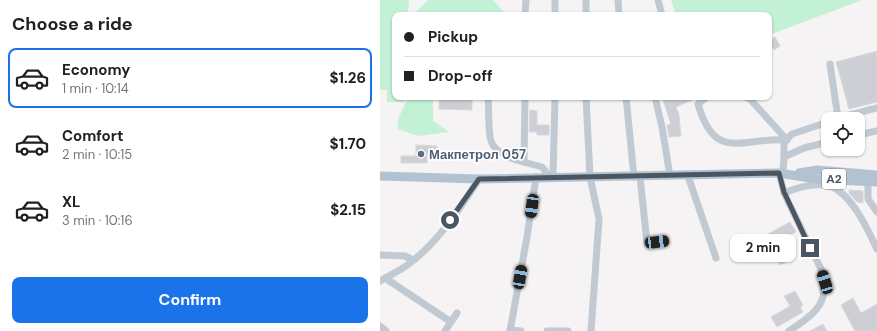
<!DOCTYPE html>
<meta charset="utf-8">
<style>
:root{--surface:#fff;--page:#f2f2f2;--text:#202124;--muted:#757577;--line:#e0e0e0;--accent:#1a73e8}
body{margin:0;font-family:"DM Sans",sans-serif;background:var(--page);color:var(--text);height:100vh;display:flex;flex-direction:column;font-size:15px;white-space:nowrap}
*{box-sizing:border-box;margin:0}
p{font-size:13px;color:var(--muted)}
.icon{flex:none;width:22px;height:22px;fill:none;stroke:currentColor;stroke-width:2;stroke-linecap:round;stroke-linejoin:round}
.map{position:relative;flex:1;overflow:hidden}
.side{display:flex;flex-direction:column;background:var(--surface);width:380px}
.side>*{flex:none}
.guide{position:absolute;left:12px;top:12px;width:380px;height:88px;border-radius:8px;box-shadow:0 1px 3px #0004;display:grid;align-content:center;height:88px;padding:0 12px;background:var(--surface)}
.controls{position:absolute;left:441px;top:112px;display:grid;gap:8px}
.controls a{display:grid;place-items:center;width:44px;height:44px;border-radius:8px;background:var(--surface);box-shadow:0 1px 3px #0004;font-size:20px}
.end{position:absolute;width:18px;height:18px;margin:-9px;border:5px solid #4a5661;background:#fff;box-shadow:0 0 0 2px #fff}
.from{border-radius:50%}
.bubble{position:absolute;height:28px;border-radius:8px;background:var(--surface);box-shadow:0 1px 3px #0004;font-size:13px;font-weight:700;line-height:28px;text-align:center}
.car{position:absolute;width:12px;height:24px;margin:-12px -6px;border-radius:5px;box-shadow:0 0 3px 1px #0007;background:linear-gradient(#222 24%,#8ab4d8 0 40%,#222 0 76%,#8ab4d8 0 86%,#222 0)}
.guide b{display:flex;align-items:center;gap:14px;height:38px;font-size:15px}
.guide b+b{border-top:1px solid var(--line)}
.guide i{width:10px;height:10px;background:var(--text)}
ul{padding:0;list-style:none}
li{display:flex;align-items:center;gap:12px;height:60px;margin:0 8px 6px;padding:0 4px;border:2px solid transparent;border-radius:8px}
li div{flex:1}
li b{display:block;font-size:15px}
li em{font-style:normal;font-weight:700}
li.active{border-color:var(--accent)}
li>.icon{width:36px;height:36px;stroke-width:1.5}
h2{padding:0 12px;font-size:18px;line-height:48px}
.cta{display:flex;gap:8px;margin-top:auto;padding:8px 12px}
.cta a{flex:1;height:46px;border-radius:8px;background:var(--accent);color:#fff;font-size:16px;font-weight:700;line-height:46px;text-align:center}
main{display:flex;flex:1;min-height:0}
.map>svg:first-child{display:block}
.green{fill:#c3f1d5}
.building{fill:#cdcfd5;stroke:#d7d9de}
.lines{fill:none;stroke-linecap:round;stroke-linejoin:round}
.minor{stroke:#c1cad2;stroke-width:7}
.major{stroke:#b3c2d1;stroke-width:9}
.route{stroke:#4a5661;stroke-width:5}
.service-dot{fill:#5c6f8a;stroke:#fff;stroke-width:1.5}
.labels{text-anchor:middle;stroke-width:3.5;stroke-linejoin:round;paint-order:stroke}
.shield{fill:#fff;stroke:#808990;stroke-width:1}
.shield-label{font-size:12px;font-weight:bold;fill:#4a5661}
.service-label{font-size:13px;font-weight:bold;fill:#4e5e75;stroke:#fff;text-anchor:start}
</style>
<main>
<section class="side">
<h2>Choose a ride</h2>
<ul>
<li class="active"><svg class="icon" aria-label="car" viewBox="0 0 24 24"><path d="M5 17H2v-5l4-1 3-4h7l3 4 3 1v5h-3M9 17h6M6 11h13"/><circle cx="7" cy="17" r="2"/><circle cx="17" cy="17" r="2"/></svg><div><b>Economy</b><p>1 min · 10:14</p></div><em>$1.26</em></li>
<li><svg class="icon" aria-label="car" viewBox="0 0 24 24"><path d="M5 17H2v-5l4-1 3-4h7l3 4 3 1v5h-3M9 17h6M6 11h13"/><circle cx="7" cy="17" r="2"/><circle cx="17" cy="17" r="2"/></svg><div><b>Comfort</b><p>2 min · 10:15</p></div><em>$1.70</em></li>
<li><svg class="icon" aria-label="car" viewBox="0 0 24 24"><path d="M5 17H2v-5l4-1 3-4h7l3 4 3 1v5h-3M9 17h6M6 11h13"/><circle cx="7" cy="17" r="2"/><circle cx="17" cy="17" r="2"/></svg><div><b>XL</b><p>3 min · 10:16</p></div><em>$2.15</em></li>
</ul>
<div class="cta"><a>Confirm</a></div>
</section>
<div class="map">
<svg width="497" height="331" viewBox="0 0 497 331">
<rect width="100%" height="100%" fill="#f5f3f3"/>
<g class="green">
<polygon points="0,0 29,0 28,15 15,15 15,97 24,97 24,102 7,102 7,90 0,90"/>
<path d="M48,0H113L127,15H34C37,9 44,6 48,0Z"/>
<polygon points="291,0 482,0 389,35 389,15 296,15"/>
<path d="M27,97H53V121L69,132L38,136L18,129C16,115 25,110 27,97Z"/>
</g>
<g class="building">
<polygon points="395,37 400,46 394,50 389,40"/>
<polygon points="497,51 497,102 469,109 456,62"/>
<polygon points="59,97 92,97 92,110 59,109"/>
<polygon points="282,97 319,97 296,107 299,115 301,136 289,137 287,125 291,124"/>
<polygon points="150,110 157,111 157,125 169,125 169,135 157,135 157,132 149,132"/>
<polygon points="36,145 57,146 57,153 47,153 47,163 21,163 21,156 36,156"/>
<polygon points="469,190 483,191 483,203 477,202 469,193"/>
<polygon points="410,222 416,232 399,241 410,260 400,265 391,248 394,246 388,234"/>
<polygon points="415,291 423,305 420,307 423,312 397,327 391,317 410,306 404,296"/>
<polygon points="473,298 481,313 497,304 497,331 475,331 461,305"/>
<polygon points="443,324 447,331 430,331"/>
</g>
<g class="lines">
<g class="minor">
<polyline points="175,0 175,15"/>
<polyline points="238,0 239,15"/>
<polyline points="278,0 282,15"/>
<polyline points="145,15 146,0"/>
<polyline points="206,15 206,0"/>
<polyline points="450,64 458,118 456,119"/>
<path d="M108,97C109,107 108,132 111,141C115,153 134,160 144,162"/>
<polyline points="145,97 144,162 162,167 170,177"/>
<polyline points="206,97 210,177 219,219 211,331"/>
<polyline points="246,97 254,177"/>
<polyline points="275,97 282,127 290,176"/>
<path d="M327,97L318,104C335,163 361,137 407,140"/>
<polyline points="365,97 370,99 407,140"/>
<polyline points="458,118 497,108"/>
<polyline points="478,135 497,131"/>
<polyline points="404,157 404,142 412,134 448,122"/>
<path d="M399,173L404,193L441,269C452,303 434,314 409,331"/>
<polyline points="403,173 404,157 424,148 448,142"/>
<polyline points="173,176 175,97"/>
<polyline points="308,176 336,258"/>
<polyline points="260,177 267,243 286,241"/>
<polyline points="488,181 488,199 497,212"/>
<path d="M404,193C418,187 434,182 449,186C471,192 488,230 497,249"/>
<polyline points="0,255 25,256 33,260"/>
<polyline points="5,278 71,322"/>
<path d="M0,281C9,276 18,271 26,266C57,244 79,210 99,179"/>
<polyline points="0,326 6,331"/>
<polyline points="130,330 141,331"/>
<polyline points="65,331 77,313"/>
<polyline points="130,331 147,237 156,177"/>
<polyline points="167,331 188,331"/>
</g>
<g class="major">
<polyline points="419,173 437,170 497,175"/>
<polyline points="0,176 99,179 399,173 436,179 497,182"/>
</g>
</g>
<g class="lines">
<polyline class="route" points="70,220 99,179 399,173 404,192 430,248"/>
</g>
<circle class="service-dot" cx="41" cy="154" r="4"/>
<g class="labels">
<rect class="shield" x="442" y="169" width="24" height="20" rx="3"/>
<g class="shield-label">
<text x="454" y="183">A2</text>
</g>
<g class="service-label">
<text x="49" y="159">Макпетрол 057</text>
</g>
</g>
</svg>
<div class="controls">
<a><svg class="icon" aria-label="locate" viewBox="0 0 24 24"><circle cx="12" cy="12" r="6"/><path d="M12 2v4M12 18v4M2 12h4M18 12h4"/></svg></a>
</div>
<i class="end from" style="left:70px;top:220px"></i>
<i class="end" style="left:430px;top:248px"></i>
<div class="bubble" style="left:350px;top:234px;width:66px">2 min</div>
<i class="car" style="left:152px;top:206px;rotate:188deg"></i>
<i class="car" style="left:277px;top:242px;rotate:83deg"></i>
<i class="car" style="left:140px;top:277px;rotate:10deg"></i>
<i class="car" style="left:445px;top:282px;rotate:343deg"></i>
<div class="guide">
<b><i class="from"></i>Pickup</b>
<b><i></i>Drop-off</b>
</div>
</div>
</main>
